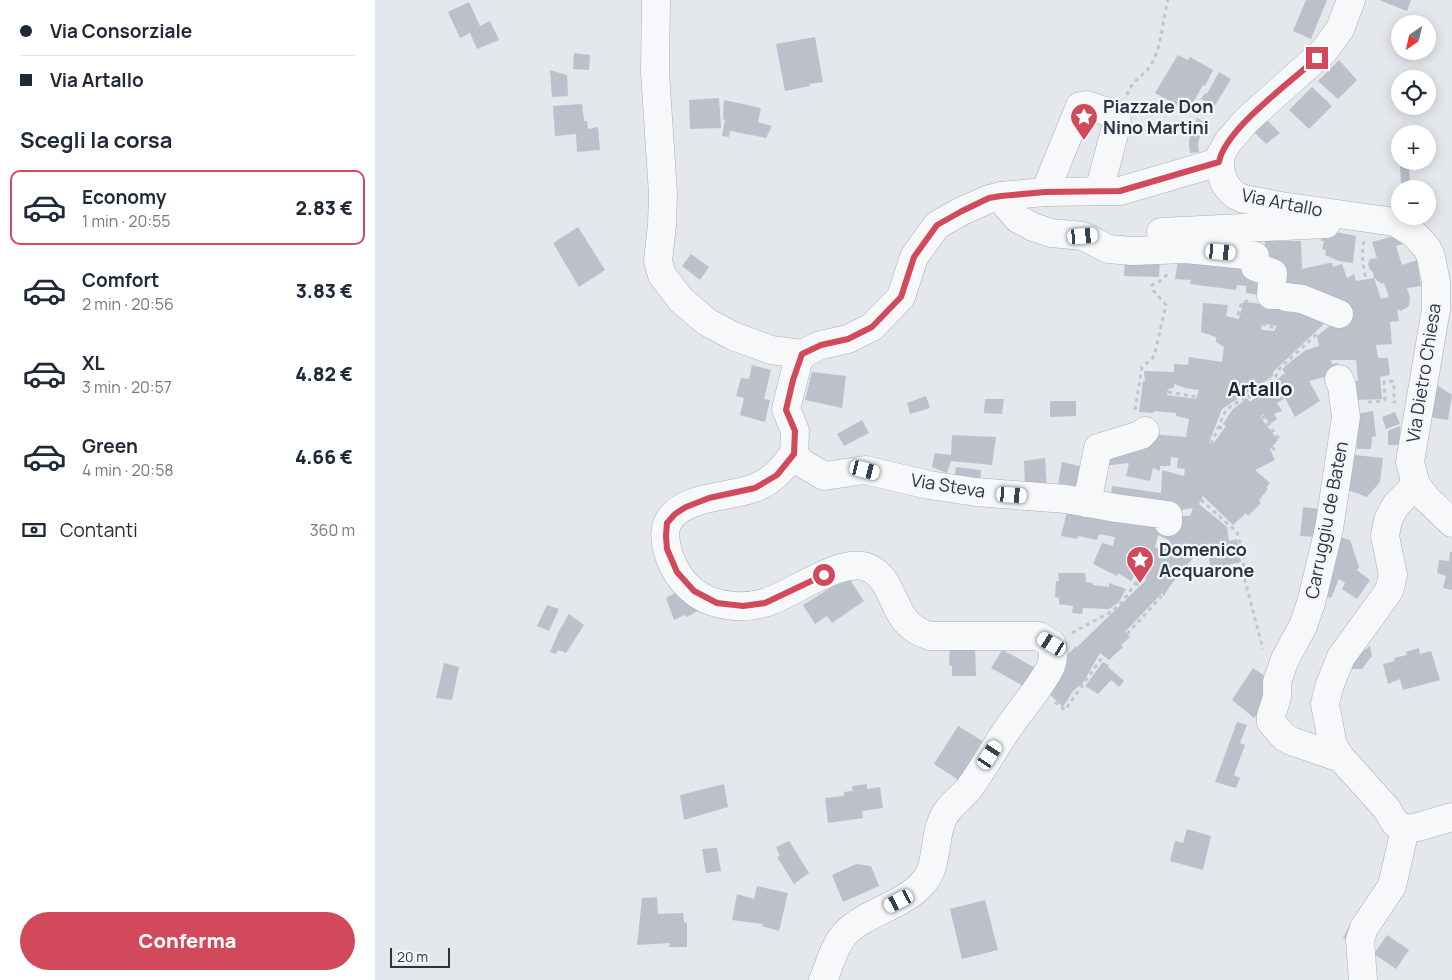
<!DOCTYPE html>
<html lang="it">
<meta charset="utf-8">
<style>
:root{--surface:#fff;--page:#f2f2f3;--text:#1f2937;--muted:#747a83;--line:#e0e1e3;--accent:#d1495b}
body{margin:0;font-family:Manrope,sans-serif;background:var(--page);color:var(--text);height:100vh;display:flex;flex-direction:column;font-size:19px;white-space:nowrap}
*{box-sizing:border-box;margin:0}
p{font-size:16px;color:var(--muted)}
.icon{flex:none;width:28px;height:28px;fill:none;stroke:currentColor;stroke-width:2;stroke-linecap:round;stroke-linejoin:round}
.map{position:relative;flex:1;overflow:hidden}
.side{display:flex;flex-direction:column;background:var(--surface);width:375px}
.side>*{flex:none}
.top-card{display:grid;align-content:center;height:110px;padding:0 20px;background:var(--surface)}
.needle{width:32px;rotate:214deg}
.buttons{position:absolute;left:1016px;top:15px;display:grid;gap:10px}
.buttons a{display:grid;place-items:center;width:45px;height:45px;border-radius:50%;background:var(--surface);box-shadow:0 2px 12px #0003;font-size:25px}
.scale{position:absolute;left:15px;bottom:12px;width:60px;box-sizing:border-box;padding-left:5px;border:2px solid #2b3445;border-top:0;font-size:14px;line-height:18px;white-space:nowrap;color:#2b3445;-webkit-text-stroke:4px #f4f6f9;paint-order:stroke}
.end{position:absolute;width:22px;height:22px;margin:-11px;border:6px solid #d1495b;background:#fff;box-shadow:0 0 0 2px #fff}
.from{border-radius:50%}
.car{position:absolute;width:15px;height:30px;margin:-15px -8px;border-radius:6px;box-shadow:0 0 4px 1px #0007;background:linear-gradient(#fff 24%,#345 0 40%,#fff 0 76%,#345 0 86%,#fff 0)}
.top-card b{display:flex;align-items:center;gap:18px;height:48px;font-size:19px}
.top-card b+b{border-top:1px solid var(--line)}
.top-card i{width:12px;height:12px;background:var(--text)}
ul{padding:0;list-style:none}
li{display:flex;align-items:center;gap:15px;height:75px;margin:0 10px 8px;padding:0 10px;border:2px solid transparent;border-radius:10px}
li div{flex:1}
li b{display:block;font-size:19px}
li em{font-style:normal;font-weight:800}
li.selected{border-color:var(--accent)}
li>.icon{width:45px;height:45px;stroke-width:1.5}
h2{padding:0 20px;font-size:22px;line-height:60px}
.pay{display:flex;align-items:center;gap:12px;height:55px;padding:0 20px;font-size:19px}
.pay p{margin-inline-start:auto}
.cta{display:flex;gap:10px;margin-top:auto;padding:10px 20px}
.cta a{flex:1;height:58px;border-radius:30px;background:var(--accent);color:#fff;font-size:20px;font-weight:800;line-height:58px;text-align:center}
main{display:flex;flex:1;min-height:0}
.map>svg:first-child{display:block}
.building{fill:#bbc0ca;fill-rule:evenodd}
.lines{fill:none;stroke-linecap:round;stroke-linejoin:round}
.minor-casing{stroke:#a9aeb7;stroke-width:29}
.path{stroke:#c2c5cb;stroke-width:3;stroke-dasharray:4 4;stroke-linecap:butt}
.minor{stroke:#f7f8fa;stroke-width:28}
.route{stroke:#d1495b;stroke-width:6}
.labels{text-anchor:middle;stroke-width:4.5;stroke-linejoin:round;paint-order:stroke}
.poi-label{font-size:18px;font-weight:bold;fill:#2b3445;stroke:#f4f6f9;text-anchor:start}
.street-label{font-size:18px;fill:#2b3445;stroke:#f4f6f9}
.quarter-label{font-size:20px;font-weight:bold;fill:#1d2536;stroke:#f4f6f9}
</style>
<main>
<section class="side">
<div class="top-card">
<b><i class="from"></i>Via Consorziale</b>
<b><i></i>Via Artallo</b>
</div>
<h2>Scegli la corsa</h2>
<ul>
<li class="selected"><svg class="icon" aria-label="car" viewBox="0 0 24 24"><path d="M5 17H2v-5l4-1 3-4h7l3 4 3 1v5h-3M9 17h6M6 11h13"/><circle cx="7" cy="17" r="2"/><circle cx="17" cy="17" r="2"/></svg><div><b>Economy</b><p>1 min · 20:55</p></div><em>2.83 €</em></li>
<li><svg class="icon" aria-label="car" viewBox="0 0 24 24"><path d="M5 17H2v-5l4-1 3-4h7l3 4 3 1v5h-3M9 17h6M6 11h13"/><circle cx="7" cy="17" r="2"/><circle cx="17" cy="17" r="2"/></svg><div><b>Comfort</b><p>2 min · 20:56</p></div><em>3.83 €</em></li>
<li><svg class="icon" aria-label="car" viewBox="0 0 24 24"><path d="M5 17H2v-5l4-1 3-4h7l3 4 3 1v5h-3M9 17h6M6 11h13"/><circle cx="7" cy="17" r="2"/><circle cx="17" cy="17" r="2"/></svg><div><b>XL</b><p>3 min · 20:57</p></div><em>4.82 €</em></li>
<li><svg class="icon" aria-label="car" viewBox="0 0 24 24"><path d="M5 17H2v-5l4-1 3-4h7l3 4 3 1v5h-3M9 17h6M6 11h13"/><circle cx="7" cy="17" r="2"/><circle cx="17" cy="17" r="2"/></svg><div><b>Green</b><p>4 min · 20:58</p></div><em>4.66 €</em></li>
</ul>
<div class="pay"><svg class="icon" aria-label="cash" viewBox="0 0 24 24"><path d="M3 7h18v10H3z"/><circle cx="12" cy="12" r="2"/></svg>Contanti<p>360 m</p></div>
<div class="cta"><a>Conferma</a></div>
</section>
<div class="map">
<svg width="1077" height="980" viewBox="0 0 1077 980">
<rect width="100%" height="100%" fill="#e4e7ec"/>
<g class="building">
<polygon points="931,0 952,0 936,39 918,31"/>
<polygon points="1004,0 1036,0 1032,11"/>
<polygon points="94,2 105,26 115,21 124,40 102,49 95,33 85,38 73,12"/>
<polygon points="440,37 448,82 434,84 435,86 410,91 401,44"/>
<polygon points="199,53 215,55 214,70 198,69"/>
<polygon points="803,55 813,60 815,57 838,70 830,86 828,85 815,108 805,104 804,106 780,93"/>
<polygon points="964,60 982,80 963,99 943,81"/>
<polygon points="175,70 192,75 193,96 177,97"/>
<polygon points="844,72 856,79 839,107 826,99 830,93 832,94"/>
<polygon points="937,87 957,106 934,129 914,110"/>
<polygon points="344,98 346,128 315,129 314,100"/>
<polygon points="349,100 386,108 383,122 397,126 391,138 355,131 354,137 347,136 350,120 348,119"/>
<polygon points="207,104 209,121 212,121 213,129 223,127 225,150 202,152 201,134 180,136 178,106"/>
<polygon points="822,118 831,123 827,130 823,143 824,152 815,153 814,143 815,135"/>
<polygon points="892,120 905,133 891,144 879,132"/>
<polygon points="1025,166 1034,166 1035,182 1026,183"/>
<polygon points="203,227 230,270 204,287 178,243"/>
<polygon points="955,231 981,236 978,263 964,261 950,255 951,250 947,249 949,241 946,241 948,232"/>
<path d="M1029,233L1032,243L1021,246L1027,265L1042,260L1046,286L1032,288L1035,298L1034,306L1026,311L1022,309L1024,321L1015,322L1017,344L1001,345L1003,358H1013L1015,375L1005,377L1007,399L982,400L980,381H983L981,360H956L957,364L963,363L965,373L934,381L945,401L920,417L910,398L902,403L907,411L899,414L902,419L895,424L888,414L885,417L903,440L895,449L900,460L880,470L895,483L891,488L893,489L884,500L886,503L873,516L871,513L858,525L828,496L824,504L852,527L854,541L862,539L866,562L835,569L834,552L827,547L795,586L789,596L787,593L750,632L755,637L746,645L748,647L734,660L725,653L708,683L698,691L688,707L667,687L692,659L691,656L701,646V648L771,580L769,578L775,569L767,563L756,581L743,573L742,576L718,564L727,543L738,546L740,537L724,534L722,540L703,536L702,539L686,536L694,503L802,516H815L818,508L800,511L735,504L737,486L786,493L787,470L809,476L810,469L802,468L803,458L796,457L795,466H785V471L778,468L775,481L751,476L754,463L728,466L726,454L776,434L811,437L814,419L801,416V413L779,411V413L764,412L768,381L770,382L769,371L799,372V364L813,365L814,357L847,362L849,347L841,342V337L826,332L828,303L853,305L851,316L864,319L868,302L880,303L895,307L889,253L890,241H926L927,269L954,263H957L958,267L967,264L972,278L979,274L981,281L999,278L1006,299L1014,297L1009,283L1007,284L999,278L998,272L995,270L993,264L995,259L1002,258L997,242ZM954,319L961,321L942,336L944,346L931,350L919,359L907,369L910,373L875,402L872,398L858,409L848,424L851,426L838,444L834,443L847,409L898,376V372ZM887,323L902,326L899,331L886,330ZM799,384L810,388L824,390L821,399L792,395L793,389L799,388ZM783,535L795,541L788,552L780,547Z"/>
<polygon points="316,254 334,267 325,280 307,266"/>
<polygon points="821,258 896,273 892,296 871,293 871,286 862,285 861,290 815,284 816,280 800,279 803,261"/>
<polygon points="750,259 785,260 784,277 749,276"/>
<polygon points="377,365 396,370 389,399 395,400 390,422 365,415 369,398 361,396 366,378 374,379"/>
<polygon points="437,372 471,376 467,408 430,400"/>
<polygon points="1059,383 1077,395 1073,420 1054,417"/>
<polygon points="551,396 555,408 535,414 532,403"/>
<polygon points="610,399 629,399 627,414 609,413"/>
<polygon points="675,401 701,401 701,416 675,417"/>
<polygon points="998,411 1001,436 997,437 996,449 982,449 982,438 979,438 976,415"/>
<polygon points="1020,412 1025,424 1011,429 1007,417"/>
<polygon points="487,420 494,433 469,446 462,434"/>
<polygon points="1025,426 1026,445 1013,445 1013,431"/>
<polygon points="577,435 621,437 617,465 576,461 572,473 557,467 560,453 576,455"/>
<polygon points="970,454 1008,458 1005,482 992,497 967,488"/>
<polygon points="670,458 672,487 650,485 649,461"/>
<polygon points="687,462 713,468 708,496 683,485"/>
<polygon points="581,467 606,470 605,484 580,477"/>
<polygon points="928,507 945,509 941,537 925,536"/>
<polygon points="958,535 975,540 984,567 982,570 995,580 982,599 967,589 970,583 964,579 956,598 946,593"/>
<polygon points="1075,552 1077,552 1077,590 1068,588 1071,576 1062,573 1064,560 1074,561"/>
<polygon points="683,573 710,573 711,582 718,583 718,585 734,587 734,583 751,589 744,602 734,609 708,608 707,614 697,613 698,606 684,604 684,598 680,597 681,581 684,581"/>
<polygon points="473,577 489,601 457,623 452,616 440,624 428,605"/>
<polygon points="305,590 326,609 312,617 310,615 299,620 291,598"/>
<polygon points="172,605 184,609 174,631 162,626"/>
<polygon points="194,614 209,625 191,653 183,650 181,654 175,652 184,631"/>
<polygon points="575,646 600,646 601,676 577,676 577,666 575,666 574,662"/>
<polygon points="995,646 997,656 987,669 973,669 978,659"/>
<polygon points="1044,648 1045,654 1056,651 1065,680 1028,690 1025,679 1013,684 1008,664 1020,661 1019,658 1032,655 1031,652"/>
<polygon points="627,650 641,657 667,672 650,687 616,668"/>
<polygon points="728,662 734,665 733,667 749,681 744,687 736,680 723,694 710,686"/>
<polygon points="69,663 84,667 77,700 61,698"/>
<polygon points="878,668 890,676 898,696 879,718 857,700"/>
<polygon points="862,722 872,725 865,743 870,745 859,775 865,778 861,788 840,782"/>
<polygon points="583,726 609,742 585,781 559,764"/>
<polygon points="349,784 353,807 309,820 305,795"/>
<polygon points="492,784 492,789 505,787 508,808 487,811 488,818 453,823 450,798 469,796 469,792 478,791 477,786"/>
<polygon points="812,829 836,836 828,870 795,861 800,841 808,843"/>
<polygon points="414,841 434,873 419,884 402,857 405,856 401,847"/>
<polygon points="342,848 346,871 331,873 327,849"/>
<polygon points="481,864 496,866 504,886 468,902 457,875"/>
<polygon points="382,886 413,893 404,931 387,926 388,924 357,920 362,894 379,899"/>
<polygon points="282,897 283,914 308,913 309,922 312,923 312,947 294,947 295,943 262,945 267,898"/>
<polygon points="610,900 623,950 587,959 575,909"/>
<polygon points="976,922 984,925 976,942 968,938"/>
<polygon points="1012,935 1034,950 1021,969 999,954"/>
</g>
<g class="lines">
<defs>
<g id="minor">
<polyline points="281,0 280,72 288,194 287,225 283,261 287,275 306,300 332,322 358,336 396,350 427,354"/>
<polyline points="976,0 965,29 949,51 872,120 853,142 845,156 845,169 849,182 853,188 860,195 869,199 906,206 1020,222 1038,233 1052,248 1056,257 1061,282 1061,309 1035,462 1041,485 1052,499 1077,523"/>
<polyline points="670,192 705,106 712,105 741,115 742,123 724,191"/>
<polyline points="626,196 631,205 643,219 658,227 676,233 708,236 733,249 758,251 811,249 880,256 880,267 898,273 896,295 901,295"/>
<polyline points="786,232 951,224"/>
<polyline points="911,297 927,299 964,314"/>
<polyline points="427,354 446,345 473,339 497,327 526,297 539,257 562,225 587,211 614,199 626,196 670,192 745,191 844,162"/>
<polyline points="964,379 967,387 971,417 954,529 936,603 928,626 910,659 902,682 902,697 896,716 896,722 909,737 916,741 966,758"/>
<path d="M419,454C408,468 397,482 379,488C354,498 308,495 293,522C287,533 292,552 297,563C304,579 317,593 333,600C351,607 370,608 389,603C416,596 467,555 494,568C524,582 513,624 555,636H664L677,644C678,652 679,659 676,666C667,685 651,703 639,720C623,741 611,765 595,787C589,795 580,801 574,809C556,830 566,863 548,883C527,907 489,912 469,935C458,948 455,965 448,980"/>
<polyline points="419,454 427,463 449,476 490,470 554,485 601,492 691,499 741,508 793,515 793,522"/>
<polyline points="419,454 420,431 411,409 422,365 427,354"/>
<polyline points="1041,485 1021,505 1013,520 1010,536 1018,575 1014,591 966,657 954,687 950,704 958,746 966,758 1011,808 1020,823 1030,829 1043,827 1077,817"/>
<polyline points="712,503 723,448 766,435 770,431"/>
<polyline points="988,980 985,940 989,928 1017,886 1030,829"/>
</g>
</defs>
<use href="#minor" class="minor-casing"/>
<g class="path">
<path d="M752,95C755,82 769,76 776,65C787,46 787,21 793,0"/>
<path d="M989,241C986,253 988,267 991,279"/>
<polyline points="863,315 867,302 874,301"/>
<polyline points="887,324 900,328"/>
<polyline points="793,392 822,397"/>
<polyline points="873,395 877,400"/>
<polyline points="993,402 1007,401 1010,399 1009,382 1017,381 1019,383 1019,402 1021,402"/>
<polyline points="760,410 767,367 777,359 780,353 791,305 778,290 777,285 785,281 793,274"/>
<polyline points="887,416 905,440"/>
<polyline points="844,426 848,430"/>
<polyline points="836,444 850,412 856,406 889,386 900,377 905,368 944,332"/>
<polyline points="897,447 900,450"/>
<polyline points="826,500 862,532 869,558 868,573 888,649"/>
<polyline points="760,583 765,586"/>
<polyline points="697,633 736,612 748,601 772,567"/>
<polyline points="752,634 786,597 784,596"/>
<polyline points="680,702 690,710 728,656"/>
</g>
<use href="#minor" class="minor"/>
</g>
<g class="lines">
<path class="route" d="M449,575L390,603L368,606L342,603L319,591L302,572L292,549L291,536L292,523L300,514L311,507L334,498L380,488L402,475L419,454L420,431L411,410L418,380L427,354L446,345L473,339L497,327L526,297L539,257L562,225L587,211L614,198L626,196L670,192L745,191L844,162C850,129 916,82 942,58"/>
</g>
<defs>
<symbol id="sight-pin" viewBox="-11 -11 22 30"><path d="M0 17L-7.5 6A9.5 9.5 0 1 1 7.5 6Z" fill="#d1495b" stroke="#f4f6f9"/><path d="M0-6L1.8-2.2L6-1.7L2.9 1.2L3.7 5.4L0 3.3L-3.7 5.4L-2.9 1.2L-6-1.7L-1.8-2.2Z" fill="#fff"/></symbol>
</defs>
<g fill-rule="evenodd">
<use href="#sight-pin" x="693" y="101" width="32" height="43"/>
<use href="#sight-pin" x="749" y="544" width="32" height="43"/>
</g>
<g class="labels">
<g class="poi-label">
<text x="728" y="113">Piazzale Don<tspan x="728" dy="21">Nino Martini</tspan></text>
<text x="784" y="556">Domenico<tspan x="784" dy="21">Acquarone</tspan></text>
</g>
<g class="street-label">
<text transform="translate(907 203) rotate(11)" y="6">Via Artallo</text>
<text transform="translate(1049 373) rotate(-81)" y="6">Via Dietro Chiesa</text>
<text transform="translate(573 486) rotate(9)" y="6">Via Steva</text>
<text transform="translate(952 520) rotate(-79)" y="6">Carruggiu de Baten</text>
</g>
<g class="quarter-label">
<text x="885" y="396">Artallo</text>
</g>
</g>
</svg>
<div class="buttons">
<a><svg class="needle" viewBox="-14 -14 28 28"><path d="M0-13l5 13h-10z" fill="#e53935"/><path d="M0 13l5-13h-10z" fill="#747a83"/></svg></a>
<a><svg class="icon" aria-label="locate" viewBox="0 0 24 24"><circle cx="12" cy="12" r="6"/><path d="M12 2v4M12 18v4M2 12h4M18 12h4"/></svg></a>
<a>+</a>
<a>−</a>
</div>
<div class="scale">20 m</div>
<i class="end from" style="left:449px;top:575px"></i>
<i class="end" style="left:942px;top:58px"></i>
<i class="car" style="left:708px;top:236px;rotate:85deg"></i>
<i class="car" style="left:846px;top:252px;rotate:95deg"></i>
<i class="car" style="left:490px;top:470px;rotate:104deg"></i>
<i class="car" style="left:637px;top:495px;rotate:94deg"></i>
<i class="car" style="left:677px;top:644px;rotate:301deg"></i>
<i class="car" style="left:615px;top:755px;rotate:33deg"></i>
<i class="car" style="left:524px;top:901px;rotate:243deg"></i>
</div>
</main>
